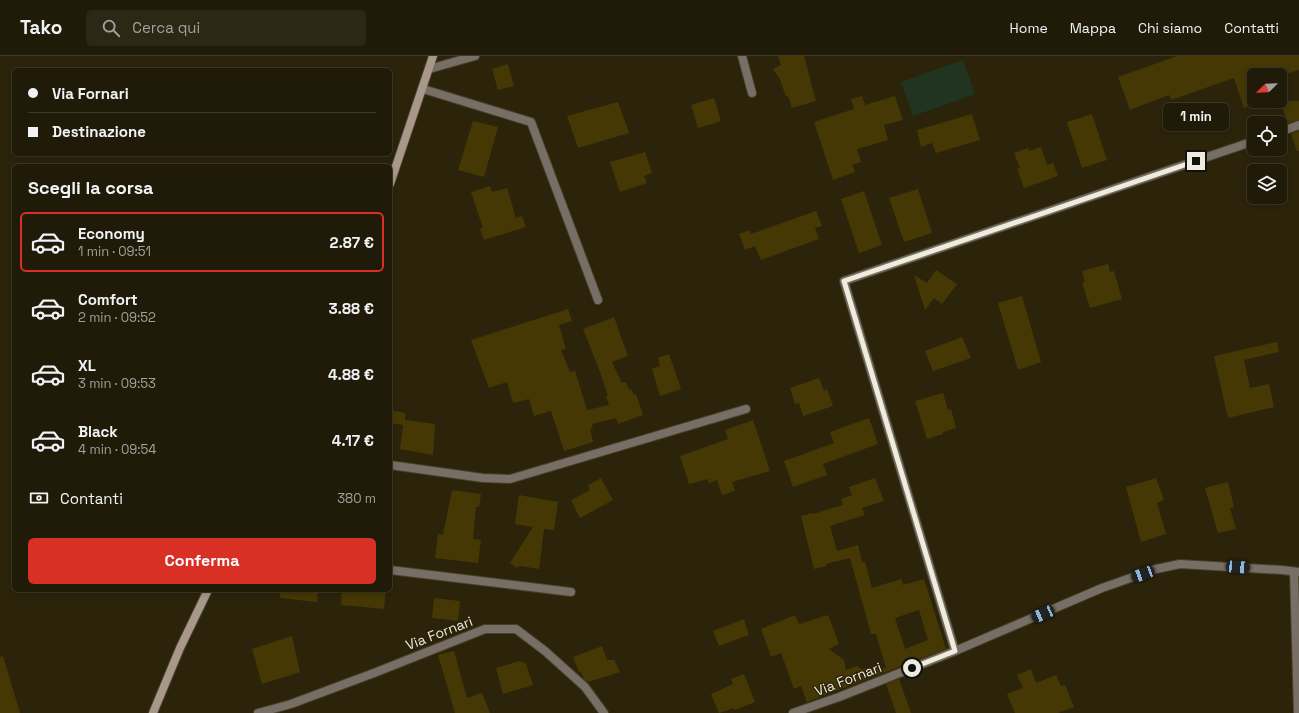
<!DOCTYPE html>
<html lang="it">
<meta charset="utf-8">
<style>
:root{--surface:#201b08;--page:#2d2816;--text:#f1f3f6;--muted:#a2a19c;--line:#3d3929;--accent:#d93025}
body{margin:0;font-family:"Space Grotesk",sans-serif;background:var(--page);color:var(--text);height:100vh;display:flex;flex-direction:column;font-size:15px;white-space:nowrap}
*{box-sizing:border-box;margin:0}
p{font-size:13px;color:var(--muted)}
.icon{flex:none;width:22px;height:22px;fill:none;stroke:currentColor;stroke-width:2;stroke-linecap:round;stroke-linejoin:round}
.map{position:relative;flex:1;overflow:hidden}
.sheet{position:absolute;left:12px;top:108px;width:380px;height:428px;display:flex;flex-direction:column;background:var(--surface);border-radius:6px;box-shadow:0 2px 6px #0003,0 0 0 1px var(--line)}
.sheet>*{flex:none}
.banner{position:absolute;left:12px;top:12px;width:380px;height:88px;border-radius:6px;box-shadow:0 2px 6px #0003,0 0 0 1px var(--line);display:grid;align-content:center;height:88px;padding:0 16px;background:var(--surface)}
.needle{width:26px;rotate:247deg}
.controls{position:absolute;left:1247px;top:12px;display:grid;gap:8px}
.controls a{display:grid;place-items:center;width:40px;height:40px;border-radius:6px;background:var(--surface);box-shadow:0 2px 6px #0003,0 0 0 1px var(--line);font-size:20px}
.end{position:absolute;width:18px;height:18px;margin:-9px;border:5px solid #efebdd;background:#111;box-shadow:0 0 0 2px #111}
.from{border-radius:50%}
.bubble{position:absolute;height:28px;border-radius:6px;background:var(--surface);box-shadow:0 2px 6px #0003,0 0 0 1px var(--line);font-size:13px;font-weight:700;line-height:28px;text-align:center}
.car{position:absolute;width:12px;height:24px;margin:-12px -6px;border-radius:5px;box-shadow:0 0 3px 1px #0007;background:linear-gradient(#222 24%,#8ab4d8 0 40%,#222 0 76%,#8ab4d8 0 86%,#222 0)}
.banner b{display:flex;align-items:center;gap:14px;height:38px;font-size:15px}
.banner b+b{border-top:1px solid var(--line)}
.banner i{width:10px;height:10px;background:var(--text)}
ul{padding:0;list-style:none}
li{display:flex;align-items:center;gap:12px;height:60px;margin:0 8px 6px;padding:0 8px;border:2px solid transparent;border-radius:6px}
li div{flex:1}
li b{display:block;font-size:15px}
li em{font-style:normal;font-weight:700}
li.on{border-color:var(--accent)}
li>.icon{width:36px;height:36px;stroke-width:1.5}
h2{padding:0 16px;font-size:18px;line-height:48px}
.pay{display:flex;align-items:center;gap:10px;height:44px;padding:0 16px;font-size:15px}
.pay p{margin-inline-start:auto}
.primary-button{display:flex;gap:8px;margin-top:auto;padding:8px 16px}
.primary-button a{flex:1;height:46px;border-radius:6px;background:var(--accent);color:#fff;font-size:16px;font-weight:700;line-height:46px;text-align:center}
header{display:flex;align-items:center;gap:24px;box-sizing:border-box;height:56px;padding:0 20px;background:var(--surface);border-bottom:1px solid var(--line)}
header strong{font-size:19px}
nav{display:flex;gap:22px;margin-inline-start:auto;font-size:14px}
.search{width:280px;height:36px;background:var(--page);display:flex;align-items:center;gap:10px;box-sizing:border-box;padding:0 14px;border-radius:6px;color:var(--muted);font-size:15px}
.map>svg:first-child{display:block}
.green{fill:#213420}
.building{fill:#453804;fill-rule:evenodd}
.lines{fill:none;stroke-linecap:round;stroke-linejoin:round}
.street-casing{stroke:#464028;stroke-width:10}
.secondary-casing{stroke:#464028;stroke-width:10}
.street{stroke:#776e65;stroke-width:8}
.secondary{stroke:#a7988a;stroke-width:8}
.route{stroke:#efebdd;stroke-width:5}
.labels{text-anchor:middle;stroke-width:3;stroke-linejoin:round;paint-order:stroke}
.street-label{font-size:14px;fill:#efebdd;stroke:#2b240b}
</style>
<header>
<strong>Tako</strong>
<div class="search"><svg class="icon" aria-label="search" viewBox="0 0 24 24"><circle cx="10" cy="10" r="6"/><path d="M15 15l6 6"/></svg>Cerca qui</div>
<nav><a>Home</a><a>Mappa</a><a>Chi siamo</a><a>Contatti</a></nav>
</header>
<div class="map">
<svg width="1299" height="657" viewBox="0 0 1299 657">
<rect width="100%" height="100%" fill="#2b240b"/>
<polygon class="green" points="963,4 975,38 913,60 901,26"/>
<g class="building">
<polygon points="778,0 804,0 816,45 792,52 788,40 786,41 780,23 773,13 781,9"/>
<polygon points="1177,0 1299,0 1299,14 1283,19 1254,19 1254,48 1244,52 1234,22 1171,44 1169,39 1130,54 1118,21"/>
<polygon points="508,8 514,30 498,34 492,13"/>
<polygon points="862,40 865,49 895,40 903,64 884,69 888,84 857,93 861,106 852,109 855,116 833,124 814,66 854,53 851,43"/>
<polygon points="714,42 721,65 698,72 691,49"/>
<polygon points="1280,45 1299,45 1299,64 1288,67"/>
<polygon points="618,46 629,77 578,92 567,60"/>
<polygon points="972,58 980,84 936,97 932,87 921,91 917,74"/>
<polygon points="1092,58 1107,104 1082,112 1067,66"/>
<polygon points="473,65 498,71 484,121 458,114"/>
<polygon points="1299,75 1299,95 1297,95 1291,78"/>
<polygon points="1041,91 1047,109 1053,107 1058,120 1024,132 1017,113 1020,112 1014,97 1028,92 1029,95"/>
<polygon points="645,96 652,117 644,120 647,127 620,136 610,106"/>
<polygon points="490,130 492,136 507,132 516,162 522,160 526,171 484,184 480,173 483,172 471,136"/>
<polygon points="918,133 932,177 904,186 889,142"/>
<polygon points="864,135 882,189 859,197 841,143"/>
<polygon points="816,155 822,170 815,172 819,183 761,204 755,190 745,194 739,178 750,174 751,178"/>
<polygon points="1108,208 1110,216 1114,215 1122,243 1090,252 1082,226 1085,226 1082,215"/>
<polygon points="936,214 957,228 942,248 934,242 925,254 914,219 927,227"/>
<polygon points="1022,240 1041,306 1018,314 998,247"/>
<polygon points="568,253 572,265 559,269 566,293 561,294 570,316 575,315 587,354 609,349 606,341 608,340 600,316 583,273 614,261 628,300 612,306 622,327 626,326 629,334 631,333 634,339 636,338 643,359 618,368 616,362 592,368 593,372 590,373 593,386 564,395 551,355 534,360 529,343 513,347 507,326 489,332 471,284"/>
<polygon points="962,281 971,302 933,315 925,295"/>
<polygon points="1277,286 1279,296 1244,304 1250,332 1269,328 1274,351 1228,362 1214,300"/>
<polygon points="669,298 681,333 660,340 652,313 660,310 658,302"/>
<polygon points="819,322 824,335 827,333 833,350 803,360 799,347 795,348 790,332"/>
<polygon points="943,337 948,354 951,353 956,372 943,376 943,378 927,383 915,345"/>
<polygon points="390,354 405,357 405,364 435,368 433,399 400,393 403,369 390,367"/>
<polygon points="869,362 878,388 823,408 827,419 793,431 784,405 834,387 830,376"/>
<polygon points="753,364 770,415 732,426 735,435 722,439 717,424 709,427 708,423 689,428 680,400 728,383 725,374"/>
<polygon points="601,422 613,444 580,462 571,444 590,434 588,429"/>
<path d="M875,422L884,445L862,452L865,459L830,470L837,495L858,489L862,506H865L872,532L901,523L903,529L924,523L946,593L807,646L801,630L794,633L781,597L771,601L761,573L795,559L799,568L828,559L839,588L829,593L844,604L846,614L857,610L861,613L886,612L876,578H871L850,502L826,508V510L814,513L801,460L813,457V458L843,449L841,443L852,439L849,431ZM919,554L928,584L905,593L895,562Z"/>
<polygon points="1156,422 1164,444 1157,447 1166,478 1141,486 1126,431"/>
<polygon points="1228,426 1234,451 1230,452 1236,473 1218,477 1205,432"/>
<polygon points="452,434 481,438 479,451 476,451 473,483 481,484 478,507 435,502 438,478 443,479"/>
<polygon points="519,439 558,446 554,474 544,473 539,513 520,510 517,512 510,507 533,471 515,468"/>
<polygon points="280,534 318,534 317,546 280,542"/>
<polygon points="342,534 386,534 384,553 341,549"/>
<polygon points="434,542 460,545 458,565 432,562"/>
<polygon points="744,563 749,579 719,590 713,575"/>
<polygon points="292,580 300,616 262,628 252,593"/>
<polygon points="602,590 607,604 614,604 620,616 588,626 584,623 581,616 579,616 573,601"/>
<polygon points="454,595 467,642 482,637 490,657 455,657 438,599"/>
<polygon points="3,600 20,657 0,657 0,601"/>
<polygon points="520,605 526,608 533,629 503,638 496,612"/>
<polygon points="1031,613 1036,627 1056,619 1061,630 1065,629 1074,651 1058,657 1015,657 1007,638 1023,632 1017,619"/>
<polygon points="744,618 755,646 735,654 734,652 719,657 711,638 733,628 731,623"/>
<polygon points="899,623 911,657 896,657 886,628"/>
</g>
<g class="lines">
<defs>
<g id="street">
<polyline points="742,0 752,37"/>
<polyline points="429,13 475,0"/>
<polyline points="423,33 531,66 598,244"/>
<polyline points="1280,76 1299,69"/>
<polyline points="390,409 483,422 510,423 746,353"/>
<polyline points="390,514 571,536"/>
<polyline points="1294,516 1298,657"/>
<polyline points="955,595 844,225 1254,85"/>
<polyline points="258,657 291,648 374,617 485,573 516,573 545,595 585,631 604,657"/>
<polyline points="793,657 839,641 955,595 1102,532 1156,513 1180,508 1282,514 1299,516"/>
</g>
<g id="secondary">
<polyline points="390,128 433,0"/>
<polyline points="153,657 180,592 208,534"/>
</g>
</defs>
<use href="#street" class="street-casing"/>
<use href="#secondary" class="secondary-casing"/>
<use href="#street" class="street"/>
<use href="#secondary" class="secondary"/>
</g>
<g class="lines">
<polyline class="route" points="912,612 955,595 844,225 1196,105"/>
</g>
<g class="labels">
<g class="street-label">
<text transform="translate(439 577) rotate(-21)" y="5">Via Fornari</text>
<text transform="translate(848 623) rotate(-21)" y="5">Via Fornari</text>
</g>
</g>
</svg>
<div class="controls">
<a><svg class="needle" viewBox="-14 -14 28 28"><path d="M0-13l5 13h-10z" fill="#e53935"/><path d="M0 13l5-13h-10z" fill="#a2a19c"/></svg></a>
<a><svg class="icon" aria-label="locate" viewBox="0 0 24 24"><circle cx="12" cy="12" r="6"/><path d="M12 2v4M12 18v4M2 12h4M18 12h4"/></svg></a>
<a><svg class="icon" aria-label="layers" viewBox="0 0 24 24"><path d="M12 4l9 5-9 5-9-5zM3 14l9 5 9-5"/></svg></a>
</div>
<i class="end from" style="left:912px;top:612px"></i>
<i class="end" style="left:1196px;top:105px"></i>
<div class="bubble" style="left:1163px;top:47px;width:66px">1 min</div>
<i class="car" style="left:1238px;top:511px;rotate:94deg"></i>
<i class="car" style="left:1143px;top:518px;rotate:250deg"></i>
<i class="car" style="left:1043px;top:558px;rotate:247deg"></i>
<div class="banner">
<b><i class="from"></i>Via Fornari</b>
<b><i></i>Destinazione</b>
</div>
<section class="sheet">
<h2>Scegli la corsa</h2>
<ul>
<li class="on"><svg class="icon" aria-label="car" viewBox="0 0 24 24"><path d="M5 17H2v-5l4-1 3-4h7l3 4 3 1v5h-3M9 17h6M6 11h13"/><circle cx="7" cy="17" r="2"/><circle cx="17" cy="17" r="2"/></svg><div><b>Economy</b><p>1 min · 09:51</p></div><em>2.87 €</em></li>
<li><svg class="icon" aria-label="car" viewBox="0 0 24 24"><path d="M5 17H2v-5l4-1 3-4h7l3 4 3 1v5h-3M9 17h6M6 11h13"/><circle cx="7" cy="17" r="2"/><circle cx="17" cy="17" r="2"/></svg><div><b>Comfort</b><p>2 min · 09:52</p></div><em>3.88 €</em></li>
<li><svg class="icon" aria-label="car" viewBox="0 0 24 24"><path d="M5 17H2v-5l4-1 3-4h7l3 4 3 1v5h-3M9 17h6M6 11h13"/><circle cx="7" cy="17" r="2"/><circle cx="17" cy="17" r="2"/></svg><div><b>XL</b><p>3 min · 09:53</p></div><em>4.88 €</em></li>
<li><svg class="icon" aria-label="car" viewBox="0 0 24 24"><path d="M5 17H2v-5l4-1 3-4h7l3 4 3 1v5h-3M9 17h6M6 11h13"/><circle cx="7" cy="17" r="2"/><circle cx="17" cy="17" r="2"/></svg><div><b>Black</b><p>4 min · 09:54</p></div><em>4.17 €</em></li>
</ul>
<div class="pay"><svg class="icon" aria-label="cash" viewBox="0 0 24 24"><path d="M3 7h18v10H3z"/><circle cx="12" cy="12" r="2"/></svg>Contanti<p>380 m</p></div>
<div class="primary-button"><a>Conferma</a></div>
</section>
</div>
